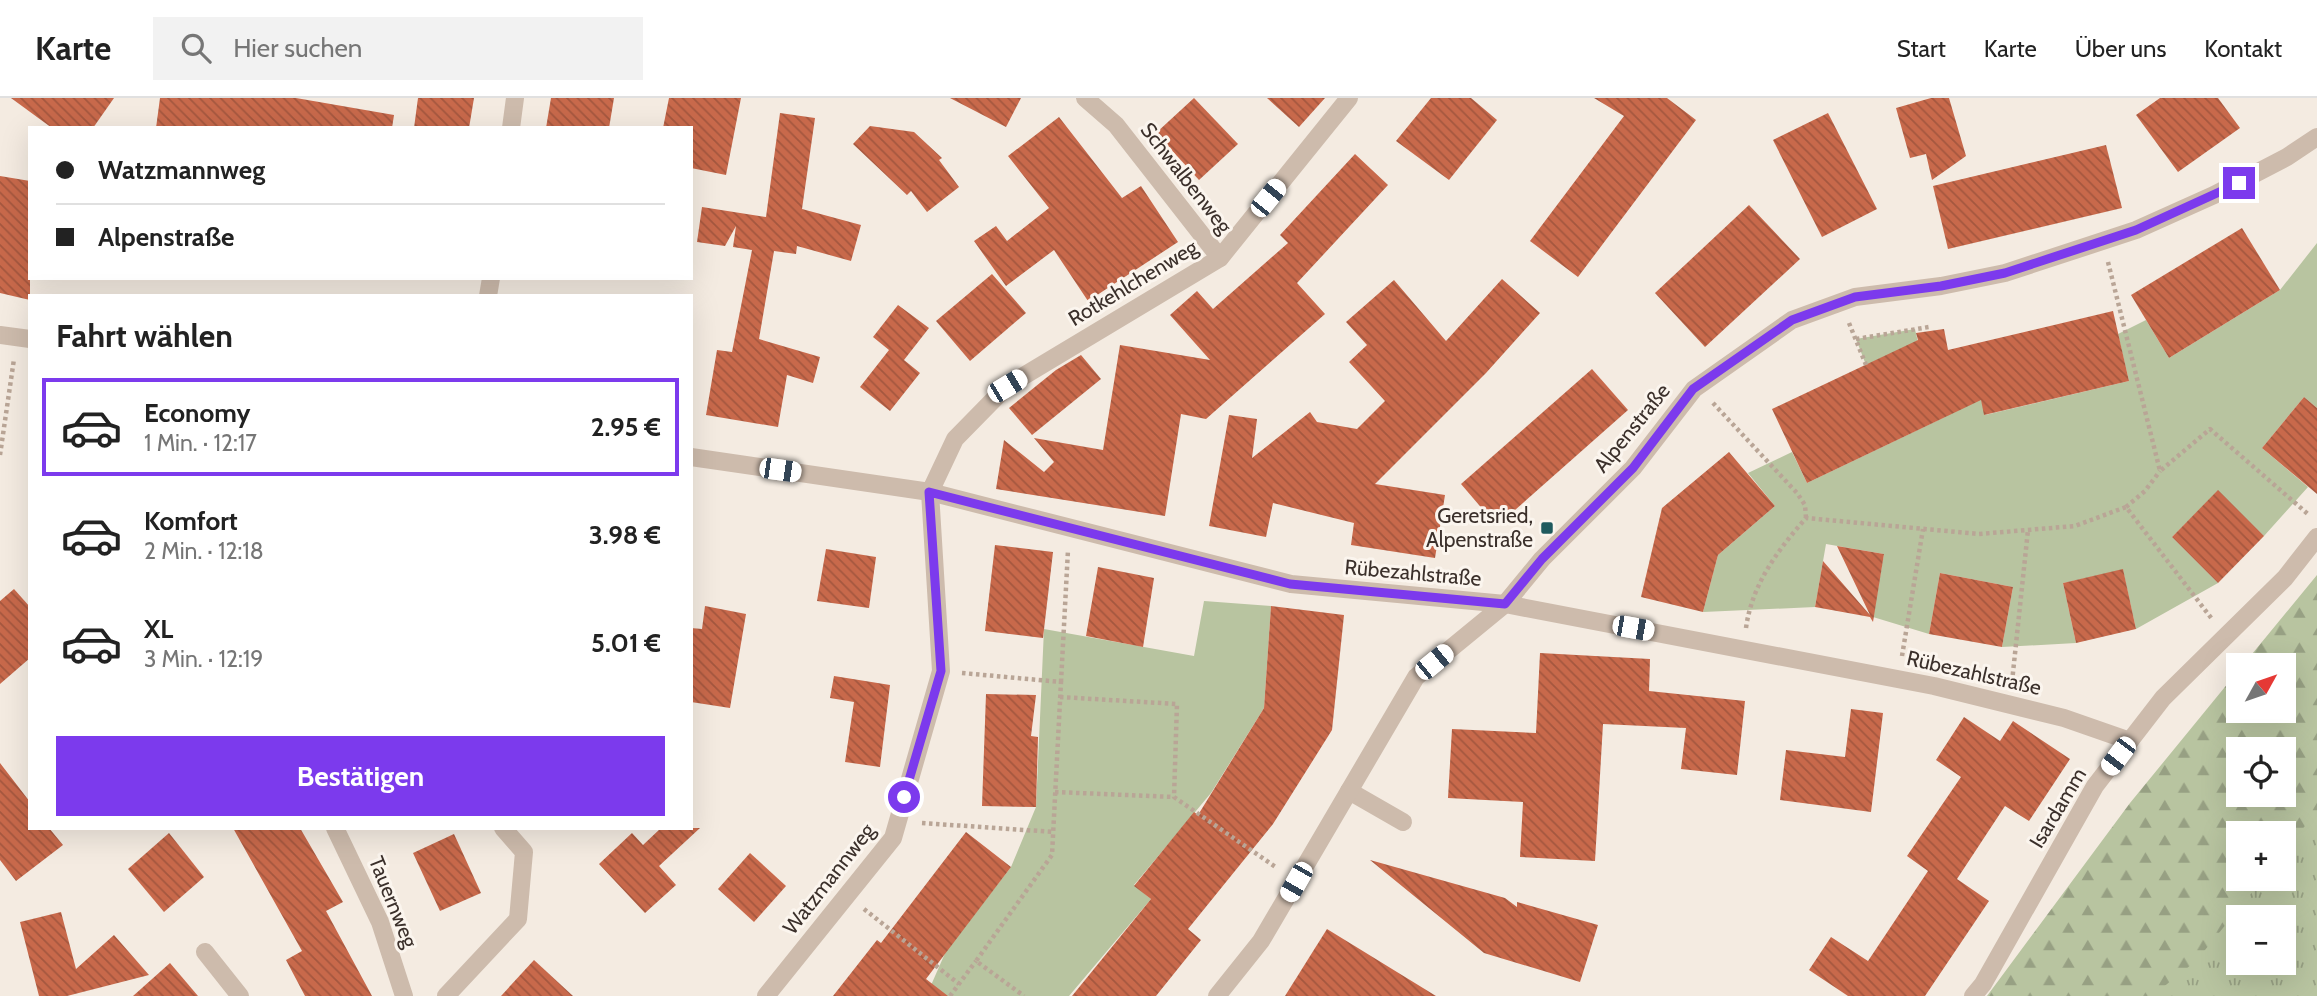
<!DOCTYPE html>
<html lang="de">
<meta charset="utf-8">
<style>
:root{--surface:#fff;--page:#f2f2f2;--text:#222;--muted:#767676;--line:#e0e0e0;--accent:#7c3aed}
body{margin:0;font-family:Cabin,sans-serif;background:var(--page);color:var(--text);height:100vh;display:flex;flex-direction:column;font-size:26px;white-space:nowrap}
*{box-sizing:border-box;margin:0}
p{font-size:23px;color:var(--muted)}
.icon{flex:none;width:38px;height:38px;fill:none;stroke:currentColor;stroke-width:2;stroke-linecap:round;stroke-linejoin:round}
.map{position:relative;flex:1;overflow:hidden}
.sheet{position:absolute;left:28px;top:196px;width:665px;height:536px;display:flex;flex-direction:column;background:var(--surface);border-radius:0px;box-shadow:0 7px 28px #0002}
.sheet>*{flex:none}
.hud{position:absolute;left:28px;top:28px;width:665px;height:154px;border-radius:0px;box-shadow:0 7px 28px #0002;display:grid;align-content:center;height:154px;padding:0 28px;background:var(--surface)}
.needle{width:46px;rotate:50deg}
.fabs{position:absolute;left:2226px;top:555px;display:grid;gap:14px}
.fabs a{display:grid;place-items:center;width:70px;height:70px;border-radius:0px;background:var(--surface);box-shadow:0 7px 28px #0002;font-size:35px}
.end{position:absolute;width:32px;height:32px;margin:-16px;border:9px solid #7c3aed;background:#fff;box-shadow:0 0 0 4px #fff}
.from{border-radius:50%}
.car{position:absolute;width:21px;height:42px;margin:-21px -10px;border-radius:9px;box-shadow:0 0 5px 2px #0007;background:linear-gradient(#fff 24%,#345 0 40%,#fff 0 76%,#345 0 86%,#fff 0)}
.hud b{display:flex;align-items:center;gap:24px;height:66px;font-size:26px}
.hud b+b{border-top:2px solid var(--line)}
.hud i{width:18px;height:18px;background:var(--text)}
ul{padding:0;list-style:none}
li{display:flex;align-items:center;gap:21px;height:98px;margin:0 14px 10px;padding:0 14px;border:4px solid transparent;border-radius:0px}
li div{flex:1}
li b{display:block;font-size:26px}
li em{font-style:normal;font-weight:800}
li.active{border-color:var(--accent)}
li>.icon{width:63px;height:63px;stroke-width:1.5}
h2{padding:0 28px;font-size:32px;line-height:84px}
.action{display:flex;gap:14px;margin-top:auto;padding:14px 28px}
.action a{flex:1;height:80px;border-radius:0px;background:var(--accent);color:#fff;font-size:28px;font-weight:800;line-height:80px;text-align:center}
header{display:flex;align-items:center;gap:42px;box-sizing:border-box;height:98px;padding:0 35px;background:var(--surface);border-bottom:2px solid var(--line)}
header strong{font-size:33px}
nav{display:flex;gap:38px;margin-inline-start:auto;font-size:24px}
.search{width:490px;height:63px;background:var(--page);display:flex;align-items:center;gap:18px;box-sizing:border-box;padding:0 24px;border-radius:0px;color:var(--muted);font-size:26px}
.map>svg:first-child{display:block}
.green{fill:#b8c4a0}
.forest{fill:url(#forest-firs);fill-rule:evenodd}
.park{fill:url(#park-tufts);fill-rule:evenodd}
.building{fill:url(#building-back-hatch)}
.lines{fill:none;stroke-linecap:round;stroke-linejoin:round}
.path{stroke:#b9a596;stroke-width:4.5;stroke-dasharray:3.5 3.5;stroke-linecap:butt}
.minor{stroke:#cdbbac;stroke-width:18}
.route{stroke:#7c3aed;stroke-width:9}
.poi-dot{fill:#1f5a5e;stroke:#fbf5ee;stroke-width:2.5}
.labels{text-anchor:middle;stroke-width:6;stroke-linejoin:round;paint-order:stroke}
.street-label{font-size:21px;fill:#3b302b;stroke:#fbf5ee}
.poi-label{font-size:21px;fill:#3b302b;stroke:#fbf5ee;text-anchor:end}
</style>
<header>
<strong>Karte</strong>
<div class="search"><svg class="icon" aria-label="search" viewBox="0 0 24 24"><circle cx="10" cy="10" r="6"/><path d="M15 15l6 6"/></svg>Hier suchen</div>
<nav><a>Start</a><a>Karte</a><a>Über uns</a><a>Kontakt</a></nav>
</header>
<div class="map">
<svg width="2317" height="898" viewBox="0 0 2317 898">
<defs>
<pattern id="forest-firs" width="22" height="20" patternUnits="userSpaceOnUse" patternTransform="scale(1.75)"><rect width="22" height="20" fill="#b8c4a0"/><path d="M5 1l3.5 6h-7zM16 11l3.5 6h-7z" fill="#97a083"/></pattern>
<pattern id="park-tufts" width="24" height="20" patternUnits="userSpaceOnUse" patternTransform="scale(1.75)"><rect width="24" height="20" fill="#b8c4a0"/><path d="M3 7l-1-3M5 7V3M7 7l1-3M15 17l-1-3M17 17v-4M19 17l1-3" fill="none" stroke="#97a083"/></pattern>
<pattern id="building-back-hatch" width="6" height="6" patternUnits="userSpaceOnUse" patternTransform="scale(1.75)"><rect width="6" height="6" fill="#c8694b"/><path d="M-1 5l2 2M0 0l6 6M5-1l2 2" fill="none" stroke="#a4573f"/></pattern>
</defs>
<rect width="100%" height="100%" fill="#f4ebe1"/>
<g class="green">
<polygon points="2317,145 2317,310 2304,299 2262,350 2308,389 2264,438 2218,393 2172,439 2218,485 2136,531 2123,472 2063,485 2076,545 2002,549 2013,489 1940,475 1929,536 1873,519 1884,456 1826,446 1815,509 1703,514 1718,457 1775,408 1748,375 1792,354 1807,385 1947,318 1912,246 1866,267 1856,241 1915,231 1924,271 1971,261 1985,317 2129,283 2118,236 2146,222 2169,260 2280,192"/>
<polygon points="1204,503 1271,508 1264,610 1211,695 1134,787 1151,801 1069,898 922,898 932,885 946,853 1011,769 1036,709 1044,531 1194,558"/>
</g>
<path class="forest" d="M2317,477V898H1987L2130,705L2238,573V612H2284V567H2243ZM2238,651H2284V696H2238ZM2238,735H2284V780H2238ZM2238,819H2284V864H2238Z"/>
<path class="park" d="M2317,713V898H2152L2196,863L2263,781L2284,780V754ZM2238,819H2284V864H2238Z"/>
<g class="building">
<polygon points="11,0 114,0 93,30 52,30"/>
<polygon points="160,0 296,0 394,17 392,30 156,30"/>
<polygon points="418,0 474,0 469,30 414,30"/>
<polygon points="551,0 614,0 609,30 546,30"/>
<polygon points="669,0 741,0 726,77 691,70 691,30 663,30"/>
<polygon points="950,0 1021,0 1006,29"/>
<polygon points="1194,0 1238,46 1199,82 1156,35"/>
<polygon points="1267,0 1325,0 1299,29"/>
<polygon points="1431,0 1471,0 1497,22 1449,82 1396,43"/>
<polygon points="1594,0 1667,0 1696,22 1578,179 1530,143 1624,18"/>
<polygon points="1931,0 1949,0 1966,58 1932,82 1926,56 1910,60 1896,10"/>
<polygon points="2160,0 2218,0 2240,30 2178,74 2136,17"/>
<polygon points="780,15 815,20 802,111 861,127 851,163 797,148 796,156 774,153 759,241 820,259 813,285 787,277 778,329 706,317 717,252 732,254 752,152 733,149 736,128 725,148 697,144 702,109 766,119"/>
<polygon points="1828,15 1877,111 1822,139 1773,42"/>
<polygon points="1059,19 1122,100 1141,88 1178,144 1088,203 1054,152 1006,188 974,143 996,128 1007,143 1049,110 1008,58"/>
<polygon points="870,28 914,34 942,60 939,62 959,89 927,114 911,93 907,97 853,46"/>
<polygon points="2106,47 2122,110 1948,151 1933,88"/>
<polygon points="1355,56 1388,87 1297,185 1325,216 1206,321 1181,316 1165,418 996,391 1004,342 1044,374 1054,364 1034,340 1103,352 1120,247 1210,262 1170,217 1197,193 1213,211 1288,145 1280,137"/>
<polygon points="0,78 30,83 30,202 0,195"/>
<polygon points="1749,107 1800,161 1705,249 1655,195"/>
<polygon points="2242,130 2280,192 2169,260 2131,197"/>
<polygon points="992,176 1026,215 970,263 936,223"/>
<polygon points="1502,181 1540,215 1486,275 1375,386 1445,397 1435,460 1351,447 1354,425 1273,405 1266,439 1209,428 1229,317 1257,321 1252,360 1310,314 1317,324 1357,331 1385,303 1349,264 1367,247 1346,224 1394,182 1446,243"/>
<polygon points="898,207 929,230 904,262 920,275 890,313 860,289 889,252 873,239"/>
<polygon points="2113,213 2129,283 1984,317 1981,302 1807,385 1772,311 1918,242 1916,235 1944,231 1948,252"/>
<polygon points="1081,257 1101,281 1032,337 1009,310 1056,272"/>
<polygon points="1592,271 1628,312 1497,428 1461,386"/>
<polygon points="2304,299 2317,310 2317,396 2262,350"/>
<polygon points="1729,354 1775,408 1718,457 1703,514 1641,499 1662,410"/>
<polygon points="2218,392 2264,438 2218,485 2172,439"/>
<polygon points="995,447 1053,454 1043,540 985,533"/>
<polygon points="1837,448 1884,456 1873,524 1870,519 1815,509 1823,463 1870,517"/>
<polygon points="826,451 876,459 869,510 817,503"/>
<polygon points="1098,469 1154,480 1143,549 1086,538"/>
<polygon points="2123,471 2136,531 2076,545 2063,485"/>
<polygon points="1940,475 2013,489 2002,549 1929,536"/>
<polygon points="14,491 30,509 30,560 0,586 0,503"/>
<polygon points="705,508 746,516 730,610 691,604 691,530 702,531"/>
<polygon points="1271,508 1344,517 1332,632 1273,726 1188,831 1201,842 1156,898 1072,898 1151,801 1134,788 1194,714 1198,717 1264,610"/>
<polygon points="1540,555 1650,561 1649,593 1745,603 1737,677 1681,671 1686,630 1603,626 1595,763 1520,759 1523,704 1448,700 1452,631 1536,635"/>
<polygon points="834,578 890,587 880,669 845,664 854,604 830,600"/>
<polygon points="986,596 1036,597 1031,638 1038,639 1036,709 982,708"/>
<polygon points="1851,611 1883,615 1871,714 1780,702 1786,652 1845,659"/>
<polygon points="1964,619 2000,643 2013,623 2070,661 2029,723 2005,708 1957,781 1989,803 1925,898 1848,898 1809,872 1831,839 1868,863 1928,773 1907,758 1961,679 1936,662"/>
<polygon points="0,665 30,704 30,730 49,730 63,747 16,783 0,762"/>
<polygon points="233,730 300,730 343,804 326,813 372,898 305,898 286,862 302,853"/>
<polygon points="661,730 700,730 659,768 676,787 645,815 599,766 632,735 643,747"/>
<polygon points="966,734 1011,769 926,881 948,898 833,898 877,842 881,845"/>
<polygon points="169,735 204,779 164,814 128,771"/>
<polygon points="454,736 481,795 440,813 413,755"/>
<polygon points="750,755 786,788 754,824 718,791"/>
<polygon points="1370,762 1505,800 1517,809 1517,804 1598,827 1580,884 1484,855"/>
<polygon points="61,814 76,871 114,837 149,877 67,898 39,898 20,824"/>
<polygon points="1327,831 1436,898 1285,898"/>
<polygon points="534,862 573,898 501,898"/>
<polygon points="170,865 198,898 133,898"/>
</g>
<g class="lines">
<g class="path">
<polyline points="2108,164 2160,373 2210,331 2309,417"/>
<polyline points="1849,225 1866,267"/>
<polyline points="1856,241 1929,229"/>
<polyline points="1713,305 1797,395 1805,407 1806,420"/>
<polyline points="0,357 14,261"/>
<polyline points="2126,409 2145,393 2160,373"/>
<path d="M1746,530C1752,486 1778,452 1806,420L1979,436L2075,428L2126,409L2212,521"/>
<polyline points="1902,558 1923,431"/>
<polyline points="962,575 1061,584 1052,757 976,863 1024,898"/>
<polyline points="1061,584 1068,452"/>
<polyline points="2012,584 2028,432"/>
<polyline points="1060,599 1177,606 1174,699 1277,770"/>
<polyline points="1055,694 1174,699"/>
<polyline points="922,725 1054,734"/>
<polyline points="864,811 959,886"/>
<polyline points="950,898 976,863"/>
</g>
<g class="minor">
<polyline points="1085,0 1116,27 1220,160"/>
<polyline points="511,30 515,0"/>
<polyline points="488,198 491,180"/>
<polyline points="0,237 30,241"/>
<polyline points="691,359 930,394 1291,486 1505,506 1934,588 2064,620 2130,643"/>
<polyline points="1349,693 1403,724"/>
<polyline points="335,730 380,824 404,898"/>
<polyline points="205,854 240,898"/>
<polyline points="446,898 518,821 524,754 503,730"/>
<polyline points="766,898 893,740 941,573 930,394 955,341 1007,288 1220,160 1349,0"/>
<polyline points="1217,898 1261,843 1416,579 1505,506 1542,461 1633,370 1694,291 1792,222 1855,199 1941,188 2005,175 2136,132 2214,97 2287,59 2317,39"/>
<polyline points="1973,898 1983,886 2095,688 2163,600 2285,480 2317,439"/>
</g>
</g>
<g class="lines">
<polyline class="route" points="904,699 941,573 929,394 1290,486 1505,506 1542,461 1633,370 1693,291 1792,222 1855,199 1941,188 2005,175 2136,132 2239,85"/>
</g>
<rect class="poi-dot" x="1540" y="423" width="14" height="14" rx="3.5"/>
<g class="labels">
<g class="street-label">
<text transform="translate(1186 80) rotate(52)" y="7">Schwalbenweg</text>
<text transform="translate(1133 185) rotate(-31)" y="7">Rotkehlchenweg</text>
<text transform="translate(1632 330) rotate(-51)" y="7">Alpenstraße</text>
<text transform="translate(1413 475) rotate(5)" y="7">Rübezahlstraße</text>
<text transform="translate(1974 575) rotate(13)" y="7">Rübezahlstraße</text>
<text transform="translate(2058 710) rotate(-59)" y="7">Isardamm</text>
<text transform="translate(829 781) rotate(-52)" y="7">Watzmannweg</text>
<text transform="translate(393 804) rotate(68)" y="7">Tauernweg</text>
</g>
<g class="poi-label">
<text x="1533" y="425">Geretsried,<tspan x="1533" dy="24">Alpenstraße</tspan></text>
</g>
</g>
</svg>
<div class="fabs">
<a><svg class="needle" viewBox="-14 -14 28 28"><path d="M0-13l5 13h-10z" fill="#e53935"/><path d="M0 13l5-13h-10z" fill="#767676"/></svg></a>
<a><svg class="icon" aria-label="locate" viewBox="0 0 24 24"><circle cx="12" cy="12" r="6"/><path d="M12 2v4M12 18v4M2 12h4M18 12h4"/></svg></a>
<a>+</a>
<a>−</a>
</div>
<i class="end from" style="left:904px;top:699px"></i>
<i class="end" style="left:2239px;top:85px"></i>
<i class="car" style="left:1268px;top:100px;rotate:39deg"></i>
<i class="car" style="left:1007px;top:288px;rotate:59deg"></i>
<i class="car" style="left:780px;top:372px;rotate:98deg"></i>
<i class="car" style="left:1633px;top:530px;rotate:100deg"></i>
<i class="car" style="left:1434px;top:564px;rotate:51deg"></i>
<i class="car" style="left:2118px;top:658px;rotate:217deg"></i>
<i class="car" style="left:1296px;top:784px;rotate:210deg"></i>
<div class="hud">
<b><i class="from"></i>Watzmannweg</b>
<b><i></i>Alpenstraße</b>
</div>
<section class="sheet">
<h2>Fahrt wählen</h2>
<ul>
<li class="active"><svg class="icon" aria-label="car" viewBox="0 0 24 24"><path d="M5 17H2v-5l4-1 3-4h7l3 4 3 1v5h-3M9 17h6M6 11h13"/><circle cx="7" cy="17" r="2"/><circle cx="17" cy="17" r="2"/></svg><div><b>Economy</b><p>1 Min. · 12:17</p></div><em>2.95 €</em></li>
<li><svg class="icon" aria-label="car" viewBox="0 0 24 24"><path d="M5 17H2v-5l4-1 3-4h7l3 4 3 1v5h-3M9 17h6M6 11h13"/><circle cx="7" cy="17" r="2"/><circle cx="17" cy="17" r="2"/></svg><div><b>Komfort</b><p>2 Min. · 12:18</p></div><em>3.98 €</em></li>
<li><svg class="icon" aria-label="car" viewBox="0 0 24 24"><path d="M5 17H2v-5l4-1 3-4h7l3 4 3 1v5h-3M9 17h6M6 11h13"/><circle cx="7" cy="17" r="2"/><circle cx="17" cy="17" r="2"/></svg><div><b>XL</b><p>3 Min. · 12:19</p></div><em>5.01 €</em></li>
</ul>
<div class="action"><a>Bestätigen</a></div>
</section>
</div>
